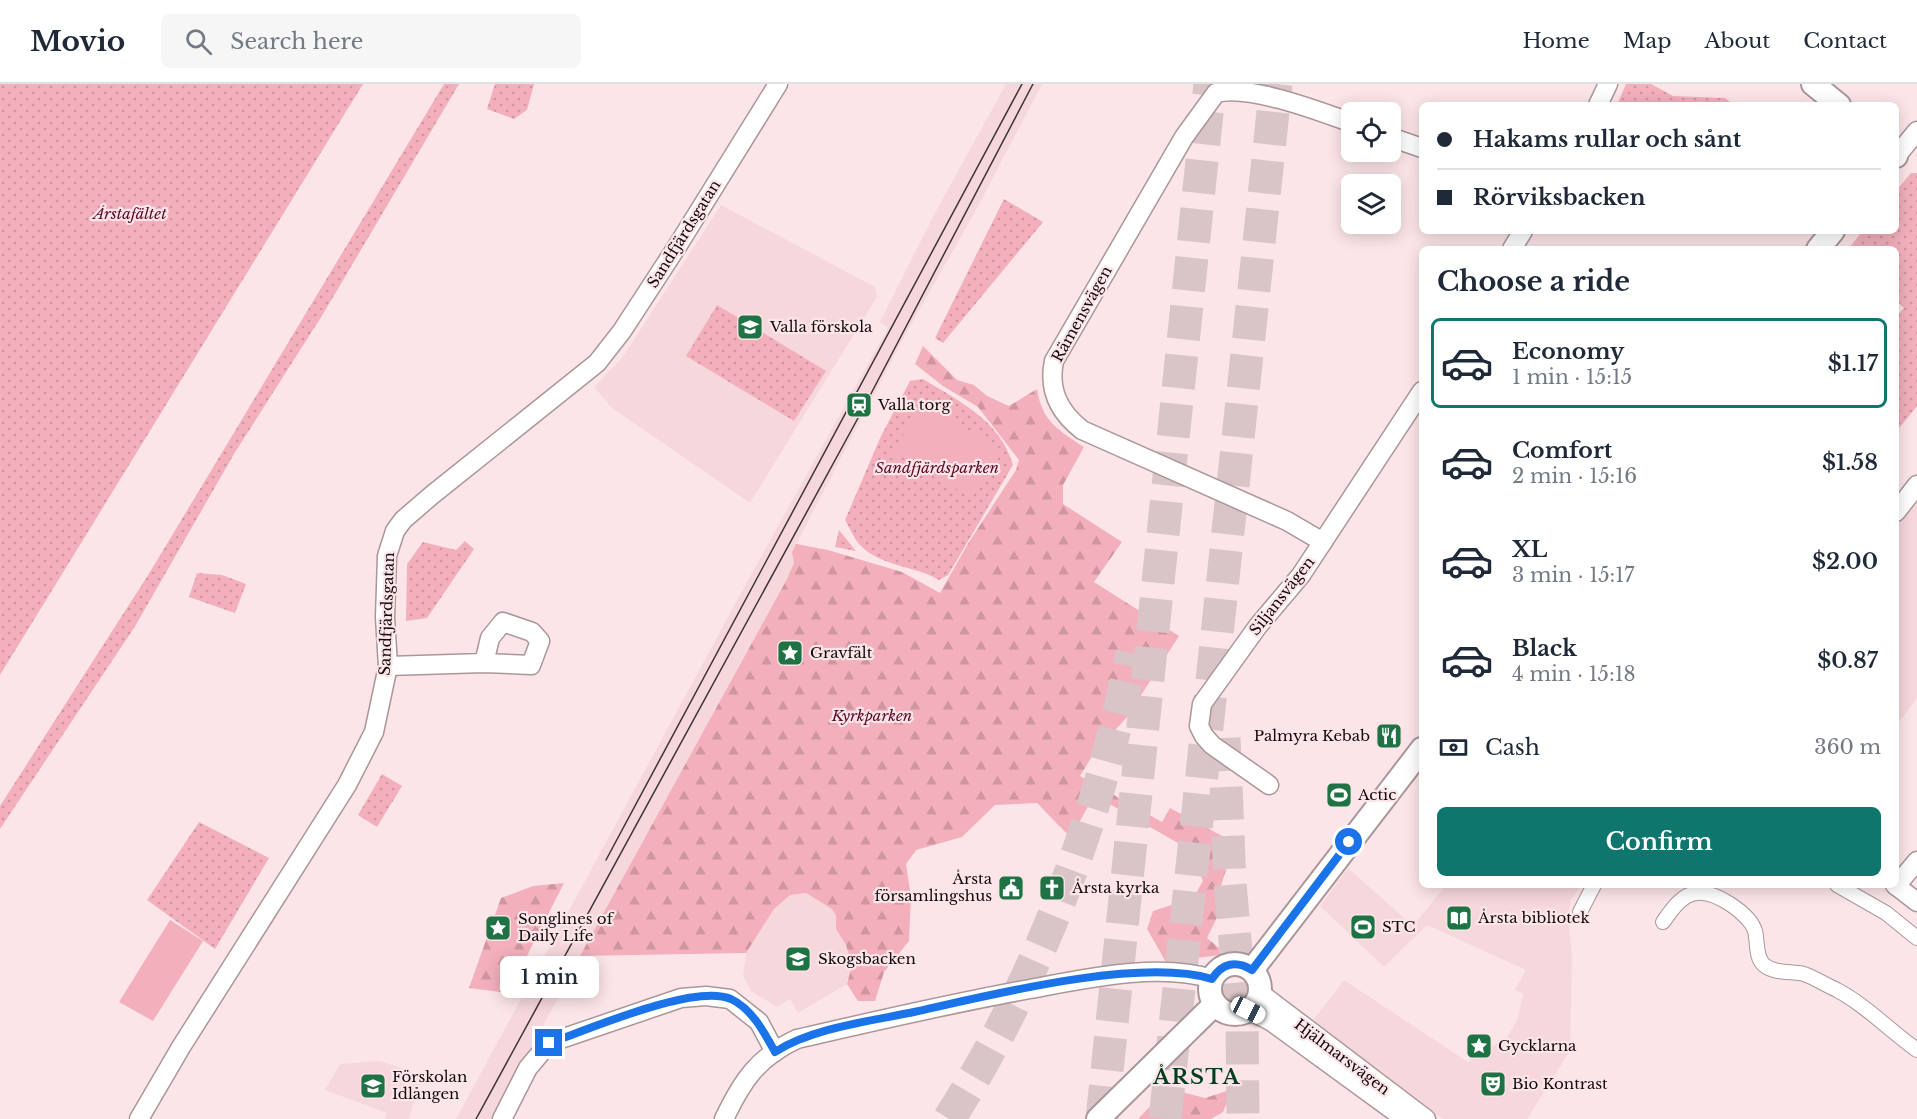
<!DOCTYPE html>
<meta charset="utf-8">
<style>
:root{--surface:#fff;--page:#f6f6f7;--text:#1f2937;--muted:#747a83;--line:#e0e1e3;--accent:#0f766e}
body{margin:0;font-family:"Libre Baskerville",serif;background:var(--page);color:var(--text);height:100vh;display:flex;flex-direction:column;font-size:22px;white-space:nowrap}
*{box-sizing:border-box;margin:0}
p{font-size:20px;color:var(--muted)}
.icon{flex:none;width:33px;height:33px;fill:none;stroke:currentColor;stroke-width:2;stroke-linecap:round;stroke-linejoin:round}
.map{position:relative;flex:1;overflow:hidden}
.side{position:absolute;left:1419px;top:162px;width:480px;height:642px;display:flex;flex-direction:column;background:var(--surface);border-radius:9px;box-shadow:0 3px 15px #0003}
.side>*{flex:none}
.banner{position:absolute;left:1419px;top:18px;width:480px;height:132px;border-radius:9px;box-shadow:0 3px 15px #0003;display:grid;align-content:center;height:132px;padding:0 18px;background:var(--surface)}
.tools{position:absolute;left:1341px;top:18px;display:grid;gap:12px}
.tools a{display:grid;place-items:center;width:60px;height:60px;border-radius:9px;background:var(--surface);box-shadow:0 3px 15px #0003;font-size:30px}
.end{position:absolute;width:27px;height:27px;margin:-14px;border:8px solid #1a73e8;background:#fff;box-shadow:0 0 0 3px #fff}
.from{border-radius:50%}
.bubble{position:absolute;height:42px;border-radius:9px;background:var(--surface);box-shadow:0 3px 15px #0003;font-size:20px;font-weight:600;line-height:42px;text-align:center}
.car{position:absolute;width:18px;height:36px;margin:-18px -9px;border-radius:8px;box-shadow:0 0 4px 2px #0007;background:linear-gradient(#fff 24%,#345 0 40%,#fff 0 76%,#345 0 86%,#fff 0)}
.banner b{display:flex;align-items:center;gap:21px;height:57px;font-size:22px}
.banner b+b{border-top:2px solid var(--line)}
.banner i{width:15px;height:15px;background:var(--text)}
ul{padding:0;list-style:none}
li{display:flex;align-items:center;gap:18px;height:90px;margin:0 12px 9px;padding:0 6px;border:3px solid transparent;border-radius:9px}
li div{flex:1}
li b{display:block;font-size:22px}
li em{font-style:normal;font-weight:600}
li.selected{border-color:var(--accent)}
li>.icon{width:54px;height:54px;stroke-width:1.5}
h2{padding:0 18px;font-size:27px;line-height:72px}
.pay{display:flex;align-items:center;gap:15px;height:66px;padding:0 18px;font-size:22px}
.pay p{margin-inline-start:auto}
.action{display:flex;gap:12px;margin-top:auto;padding:12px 18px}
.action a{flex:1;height:69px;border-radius:9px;background:var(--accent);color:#fff;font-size:24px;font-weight:600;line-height:69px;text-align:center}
header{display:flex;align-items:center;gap:36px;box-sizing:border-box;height:84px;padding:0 30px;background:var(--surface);border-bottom:2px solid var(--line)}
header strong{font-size:28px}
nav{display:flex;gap:33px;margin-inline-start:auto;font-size:21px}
.search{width:420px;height:54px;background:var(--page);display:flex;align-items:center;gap:15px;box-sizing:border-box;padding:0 21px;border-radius:9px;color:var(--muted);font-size:22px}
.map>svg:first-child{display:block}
.built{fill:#f6d7dc}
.grass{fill:url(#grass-dots)}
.forest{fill:url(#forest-firs)}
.garden{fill:#f3b0bc}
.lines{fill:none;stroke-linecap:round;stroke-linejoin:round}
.motorway-tunnel{stroke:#d9c4c7;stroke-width:33;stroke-dasharray:33 16;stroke-linecap:butt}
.pedestrian-casing{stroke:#ab9699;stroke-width:16}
.minor-casing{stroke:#ab9699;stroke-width:21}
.tertiary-casing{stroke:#ab9699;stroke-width:26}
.pedestrian{stroke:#fff;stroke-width:14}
.minor{stroke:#fff;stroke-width:18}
.tertiary{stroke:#fff;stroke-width:22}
.tram{stroke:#3e3436;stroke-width:1.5}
.route{stroke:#1a73e8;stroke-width:8}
.labels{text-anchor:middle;stroke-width:4.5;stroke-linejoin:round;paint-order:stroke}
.park-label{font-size:15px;font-style:italic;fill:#5a0625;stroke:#fce5e8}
.street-label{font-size:15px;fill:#110a0b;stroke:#fce5e8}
.poi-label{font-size:15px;fill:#110a0b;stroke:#fce5e8;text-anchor:start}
.district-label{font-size:21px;font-weight:bold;letter-spacing:1.5px;fill:#003d1e;stroke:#fce5e8}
</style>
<header>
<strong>Movio</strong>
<div class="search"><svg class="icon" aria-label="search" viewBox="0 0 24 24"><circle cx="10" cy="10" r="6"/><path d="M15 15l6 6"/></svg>Search here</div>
<nav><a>Home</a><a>Map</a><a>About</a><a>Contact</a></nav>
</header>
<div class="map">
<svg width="1917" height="1035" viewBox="0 0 1917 1035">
<defs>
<pattern id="grass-dots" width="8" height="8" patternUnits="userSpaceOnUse" patternTransform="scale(1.5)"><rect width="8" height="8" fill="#f3b0bc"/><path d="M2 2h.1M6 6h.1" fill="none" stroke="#cf96a0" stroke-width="1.8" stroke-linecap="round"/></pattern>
<pattern id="forest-firs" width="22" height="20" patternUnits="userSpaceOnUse" patternTransform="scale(1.5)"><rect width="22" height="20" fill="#f3b0bc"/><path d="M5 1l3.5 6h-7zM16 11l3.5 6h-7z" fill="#cf96a0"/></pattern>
</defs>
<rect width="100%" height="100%" fill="#fce5e8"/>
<g class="built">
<polygon points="1006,0 1042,0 975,128 905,251 792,468 795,479 787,495 492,1035 456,1035 747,498 888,244 880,238 936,127"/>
<polygon points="721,121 875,203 877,213 750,419 612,324 594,303 622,274"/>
<polygon points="1917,404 1917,614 1896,642 1896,430"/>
<polygon points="1348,784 1413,842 1446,801 1581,801 1571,816 1568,836 1572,873 1570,967 1527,1035 1443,1035 1317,944 1314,935 1344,896 1468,978 1508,952 1518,934 1523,910 1515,906 1526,886 1427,841 1384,883 1320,822"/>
<polygon points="806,809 832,825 836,833 836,845 846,861 852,881 847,900 798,929 790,915 777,923 751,907 743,891 746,869 774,825 790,811"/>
<polygon points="380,977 413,988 420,997 409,1035 385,1035 387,1029 325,1006 340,980"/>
</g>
<g class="grass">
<polygon points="0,0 363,0 0,591"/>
<polygon points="444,0 459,0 323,230 234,370 134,544 0,745 0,722 150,488"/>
<polygon points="495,0 534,0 527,26 514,35 487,25"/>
<polygon points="1626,0 1651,0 1673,12 1725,14 1734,21 1617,21"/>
<polygon points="1911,89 1917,89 1917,322 1896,348 1896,233 1904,224 1896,217 1896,165 1848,165 1863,147 1896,147 1896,107"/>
<polygon points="1004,115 1043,138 943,259 935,254"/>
<polygon points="717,221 826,287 794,337 686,272"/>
<path d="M923,295C960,318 1000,336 1013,381L948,491L939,496C914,481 881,483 860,461C854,455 850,444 845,436L881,352L910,297Z"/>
<polygon points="839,446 856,467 835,463"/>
<polygon points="465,457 474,465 427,534 406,537 407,480 423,458 456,466"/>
<polygon points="197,489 222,491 246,500 235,529 189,513"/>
<polygon points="382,690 402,702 377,743 358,731"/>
<polygon points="199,738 269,774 215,865 147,816"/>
</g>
<g class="forest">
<path d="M923,262L957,296L974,301L987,312L1009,322L1037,305C1042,337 1058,346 1084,363L1063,401V420L1122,458L1094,498L1179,552L1127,633L1093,671L1080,692L1162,738L1170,724L1224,753L1226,786L1217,814L1223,821L1207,854L1219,864L1220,871L1166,878L1147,845L1153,827L1193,814L1203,797L1192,767L1094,711L1071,754L1037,719L995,721L962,753L916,766L906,780L911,813L909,857L884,888L875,917H858L847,900L852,881L846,861L836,845V832L832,825L806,809L790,811L774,825L746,869L580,872L787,495L794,479L792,468L796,460L828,466L902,488L940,509L969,458L1016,386L1019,376L978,323L943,302L915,280Z"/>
<polygon points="564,799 508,909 469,904 501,814 533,802"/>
<polygon points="1233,1005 1223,1028 1211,1035 1138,1035 1158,1014 1174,1006 1205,1014"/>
</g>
<g class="garden">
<polygon points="921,319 1001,365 972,414 893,368"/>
<polygon points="170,836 203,857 153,937 119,918"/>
</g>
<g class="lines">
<g class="motorway-tunnel">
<polyline points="1224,654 1230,799 1242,936 1243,1035"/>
<path d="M949,1035C1040,892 1099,734 1132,569"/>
<polyline points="1102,1035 1210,0"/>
<polyline points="1165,1035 1276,0"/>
</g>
<defs>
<g id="pedestrian">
<polyline points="1837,801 1886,829 1917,854"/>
<polyline points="1580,828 1594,801"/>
<path d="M1663,838C1671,827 1681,811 1696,809C1715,806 1750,830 1755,847C1758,858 1755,873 1764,881C1775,890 1791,887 1804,890C1815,894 1826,901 1837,906C1867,922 1890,947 1917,966"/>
</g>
<g id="minor">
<polyline points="1598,21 1608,0"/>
<polyline points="1390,53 1422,64"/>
<polyline points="1898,70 1917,47"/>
<polyline points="1512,165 1523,147"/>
<polyline points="1896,428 1917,401"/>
<path d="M1323,458L1287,437L1082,346C1059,328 1048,306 1054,277L1184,53L1216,9C1248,0 1319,27 1352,39"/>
<polyline points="388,582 484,579 531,581 540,557 532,548 503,538 490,554 484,579"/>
<polyline points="1269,701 1212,661 1204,652 1199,642 1202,620 1258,542 1301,491 1422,307"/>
<polyline points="1895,801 1917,818"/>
<polyline points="1896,802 1917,777"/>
<polyline points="1260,909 1426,1035"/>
<polyline points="1249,926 1272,938 1405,1035"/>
<polyline points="139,1035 181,963 347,701 374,648 388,582 385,533 387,472 395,447 403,436 432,411 597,279 622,247 678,161 778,0"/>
<polyline points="502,1035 528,984 549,959 681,914 706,912 730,915 759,938 775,968"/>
<path d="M724,1035C742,997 758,973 797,955C875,937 952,919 1030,905C1084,895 1159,878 1212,895"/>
</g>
<g id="tertiary">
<polyline points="1813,0 1839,21"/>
<polyline points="1896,69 1896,72"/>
<polyline points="1818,165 1833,147"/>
<circle cx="1235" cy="905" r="25"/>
<polyline points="1252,886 1422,665"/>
<polyline points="1098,1035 1215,920"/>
</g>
</defs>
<use href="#pedestrian" class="pedestrian-casing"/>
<use href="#minor" class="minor-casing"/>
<use href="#tertiary" class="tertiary-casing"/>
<use href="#pedestrian" class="pedestrian"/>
<use href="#minor" class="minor"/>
<use href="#tertiary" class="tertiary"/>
<g class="tram">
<polyline points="606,776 1022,0"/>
<polyline points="476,1035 864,323 1033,0"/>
</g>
</g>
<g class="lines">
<path class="route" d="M549,959C588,946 694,899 731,915C752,925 764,948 775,968C812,944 871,937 914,928C990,911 1140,873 1212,895C1222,879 1236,876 1252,886L1349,758"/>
</g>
<defs>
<symbol id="school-square" viewBox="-11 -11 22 22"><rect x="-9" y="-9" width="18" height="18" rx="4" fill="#1f7243" stroke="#fce5e8"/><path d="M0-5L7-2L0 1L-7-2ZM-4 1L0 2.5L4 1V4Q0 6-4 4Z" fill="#fff"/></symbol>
<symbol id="station-square" viewBox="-11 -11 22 22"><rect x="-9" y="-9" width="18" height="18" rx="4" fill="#1f7243" stroke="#fce5e8"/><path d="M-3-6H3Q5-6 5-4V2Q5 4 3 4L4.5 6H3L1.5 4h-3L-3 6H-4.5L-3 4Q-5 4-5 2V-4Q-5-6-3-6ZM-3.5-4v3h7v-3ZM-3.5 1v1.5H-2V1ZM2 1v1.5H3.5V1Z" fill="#fff"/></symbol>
<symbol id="sight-square" viewBox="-11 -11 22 22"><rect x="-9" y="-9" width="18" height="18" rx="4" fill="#1f7243" stroke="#fce5e8"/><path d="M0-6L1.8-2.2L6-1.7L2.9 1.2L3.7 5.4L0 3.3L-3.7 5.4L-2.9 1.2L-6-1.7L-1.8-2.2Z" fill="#fff"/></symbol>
<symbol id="restaurant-square" viewBox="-11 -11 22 22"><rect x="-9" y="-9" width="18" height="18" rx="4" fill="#1f7243" stroke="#fce5e8"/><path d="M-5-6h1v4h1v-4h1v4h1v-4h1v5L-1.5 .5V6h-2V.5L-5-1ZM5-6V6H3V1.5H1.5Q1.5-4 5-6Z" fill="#fff"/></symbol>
<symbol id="stadium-square" viewBox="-11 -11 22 22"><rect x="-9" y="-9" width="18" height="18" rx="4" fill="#1f7243" stroke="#fce5e8"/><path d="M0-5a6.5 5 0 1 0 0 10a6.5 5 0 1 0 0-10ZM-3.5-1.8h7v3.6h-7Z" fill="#fff"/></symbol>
<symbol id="civic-square" viewBox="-11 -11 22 22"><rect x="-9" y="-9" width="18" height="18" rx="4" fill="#1f7243" stroke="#fce5e8"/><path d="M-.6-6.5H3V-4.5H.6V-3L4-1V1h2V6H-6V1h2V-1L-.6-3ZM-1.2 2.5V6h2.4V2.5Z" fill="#fff"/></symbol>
<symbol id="church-square" viewBox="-11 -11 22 22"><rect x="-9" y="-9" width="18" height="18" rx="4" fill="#1f7243" stroke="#fce5e8"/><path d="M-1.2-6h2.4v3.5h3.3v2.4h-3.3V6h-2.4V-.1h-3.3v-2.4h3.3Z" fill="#fff"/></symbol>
<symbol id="library-square" viewBox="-11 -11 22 22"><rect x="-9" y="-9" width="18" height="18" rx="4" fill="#1f7243" stroke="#fce5e8"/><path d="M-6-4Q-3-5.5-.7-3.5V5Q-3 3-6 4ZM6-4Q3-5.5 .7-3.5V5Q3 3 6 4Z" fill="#fff"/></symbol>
<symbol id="theatre-square" viewBox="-11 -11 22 22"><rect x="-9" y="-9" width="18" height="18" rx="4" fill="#1f7243" stroke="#fce5e8"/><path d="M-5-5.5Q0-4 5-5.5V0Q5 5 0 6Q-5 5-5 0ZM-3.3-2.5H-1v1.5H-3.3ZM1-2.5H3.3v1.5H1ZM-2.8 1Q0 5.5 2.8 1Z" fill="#fff"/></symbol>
</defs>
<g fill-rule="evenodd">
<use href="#school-square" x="735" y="228" width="30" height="30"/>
<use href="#station-square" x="844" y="306" width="30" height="30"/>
<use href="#sight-square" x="775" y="554" width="30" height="30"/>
<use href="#restaurant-square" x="1374" y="637" width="30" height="30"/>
<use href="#stadium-square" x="1324" y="696" width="30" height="30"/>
<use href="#civic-square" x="996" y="789" width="30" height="30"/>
<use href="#church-square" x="1037" y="789" width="30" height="30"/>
<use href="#library-square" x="1444" y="819" width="30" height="30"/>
<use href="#stadium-square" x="1348" y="828" width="30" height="30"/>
<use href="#sight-square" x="483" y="829" width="30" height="30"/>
<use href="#school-square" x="783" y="860" width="30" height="30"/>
<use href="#sight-square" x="1464" y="947" width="30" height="30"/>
<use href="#theatre-square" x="1478" y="985" width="30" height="30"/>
<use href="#school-square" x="358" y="987" width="30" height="30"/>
</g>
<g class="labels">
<g class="park-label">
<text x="130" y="135">Årstafältet</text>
<text x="937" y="389">Sandfjärdsparken</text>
<text x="872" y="637">Kyrkparken</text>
</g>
<g class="street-label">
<text transform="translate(684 150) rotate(-58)" y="5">Sandfjärdsgatan</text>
<text transform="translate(1082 230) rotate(-61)" y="5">Rämensvägen</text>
<text transform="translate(1282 512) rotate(-52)" y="5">Siljansvägen</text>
<text transform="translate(387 530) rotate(-88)" y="5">Sandfjärdsgatan</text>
<text transform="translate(1342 973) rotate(37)" y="5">Hjälmarsvägen</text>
</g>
<g class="poi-label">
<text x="770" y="248">Valla förskola</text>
<text x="878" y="326">Valla torg</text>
<text x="810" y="574">Gravfält</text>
<text x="1370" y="657" text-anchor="end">Palmyra Kebab</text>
<text x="1358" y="716">Actic</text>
<text x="992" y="800" text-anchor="end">Årsta<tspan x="992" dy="17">församlingshus</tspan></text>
<text x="1072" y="809">Årsta kyrka</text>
<text x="1478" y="839">Årsta bibliotek</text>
<text x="518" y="840">Songlines of<tspan x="518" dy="17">Daily Life</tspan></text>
<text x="1382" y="848">STC</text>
<text x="818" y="880">Skogsbacken</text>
<text x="1498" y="967">Gycklarna</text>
<text x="392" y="998">Förskolan<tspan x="392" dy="17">Idlången</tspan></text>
<text x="1512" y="1005">Bio Kontrast</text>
</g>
<g class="district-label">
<text x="1197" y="1000">ÅRSTA</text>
</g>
</g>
</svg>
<div class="tools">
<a><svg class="icon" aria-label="locate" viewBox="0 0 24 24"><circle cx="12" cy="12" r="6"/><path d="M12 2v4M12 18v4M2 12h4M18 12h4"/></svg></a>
<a><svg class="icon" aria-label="layers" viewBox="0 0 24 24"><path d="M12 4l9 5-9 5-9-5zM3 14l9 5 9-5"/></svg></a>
</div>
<i class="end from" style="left:1349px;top:758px"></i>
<i class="end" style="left:549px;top:959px"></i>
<div class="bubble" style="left:500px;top:872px;width:99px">1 min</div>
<i class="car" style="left:1248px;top:926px;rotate:117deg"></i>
<div class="banner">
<b><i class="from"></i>Hakams rullar och sånt</b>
<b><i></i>Rörviksbacken</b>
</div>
<section class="side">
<h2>Choose a ride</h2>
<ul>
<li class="selected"><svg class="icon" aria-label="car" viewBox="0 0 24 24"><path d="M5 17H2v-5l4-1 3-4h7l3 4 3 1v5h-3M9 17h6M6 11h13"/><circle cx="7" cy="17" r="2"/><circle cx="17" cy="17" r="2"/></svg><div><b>Economy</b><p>1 min · 15:15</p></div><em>$1.17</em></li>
<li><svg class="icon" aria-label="car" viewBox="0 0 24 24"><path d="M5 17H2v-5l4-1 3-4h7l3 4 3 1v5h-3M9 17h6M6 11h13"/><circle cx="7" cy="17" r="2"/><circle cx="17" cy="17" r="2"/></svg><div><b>Comfort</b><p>2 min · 15:16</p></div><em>$1.58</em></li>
<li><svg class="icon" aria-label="car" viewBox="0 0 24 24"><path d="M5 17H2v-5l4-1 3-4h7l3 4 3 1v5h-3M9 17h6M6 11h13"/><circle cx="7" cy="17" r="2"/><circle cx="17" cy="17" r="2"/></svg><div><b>XL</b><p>3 min · 15:17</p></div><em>$2.00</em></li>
<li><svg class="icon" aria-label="car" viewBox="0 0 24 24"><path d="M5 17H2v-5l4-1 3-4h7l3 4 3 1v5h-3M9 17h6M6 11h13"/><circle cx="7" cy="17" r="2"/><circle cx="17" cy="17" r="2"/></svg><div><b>Black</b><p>4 min · 15:18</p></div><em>$0.87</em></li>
</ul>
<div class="pay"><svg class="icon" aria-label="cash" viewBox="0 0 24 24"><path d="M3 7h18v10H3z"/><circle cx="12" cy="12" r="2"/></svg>Cash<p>360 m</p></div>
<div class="action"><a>Confirm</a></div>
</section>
</div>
